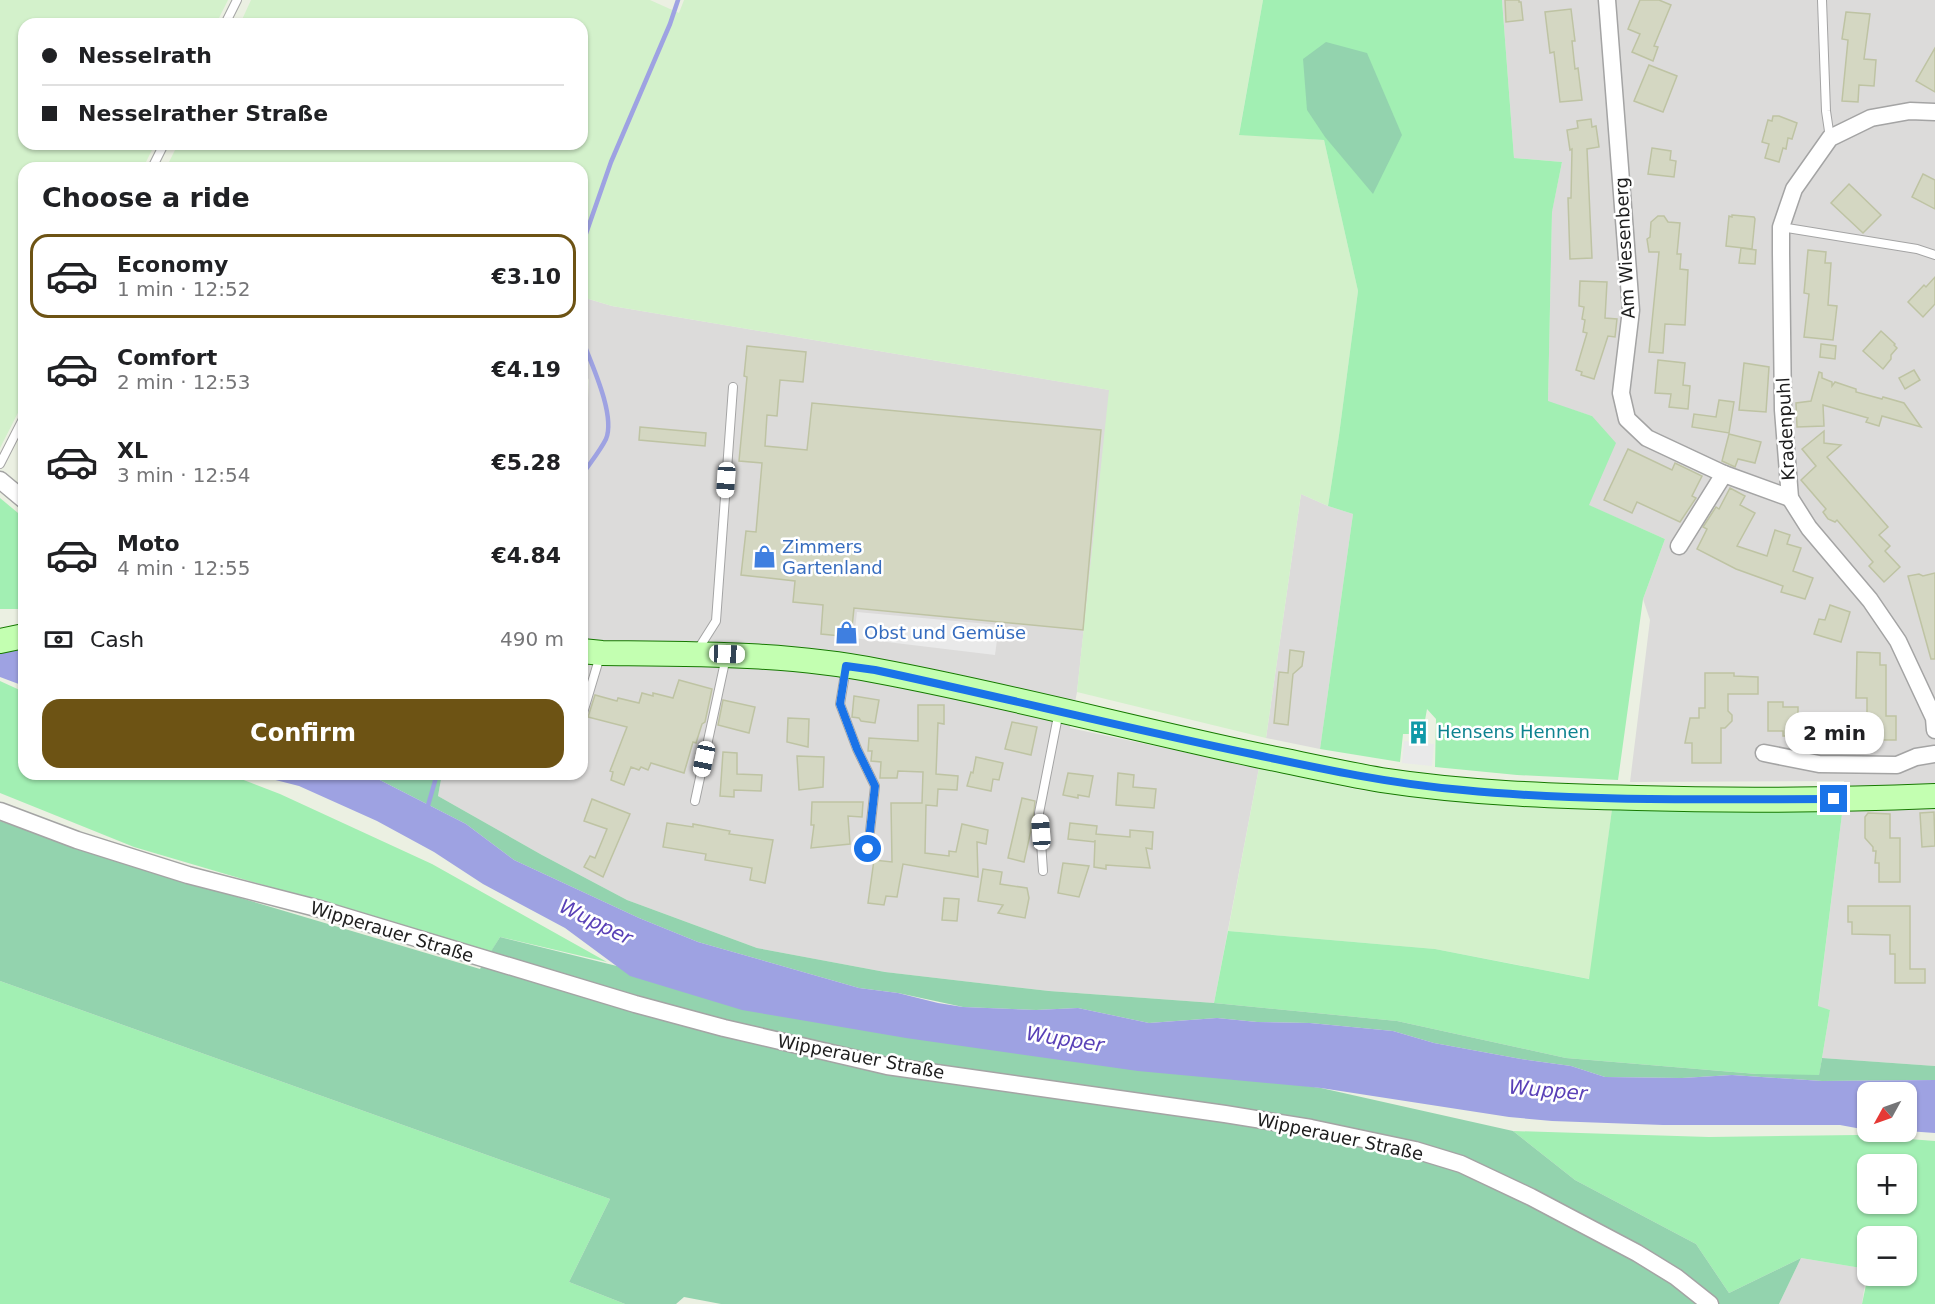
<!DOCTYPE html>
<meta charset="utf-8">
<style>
:root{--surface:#fff;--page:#f2f2f2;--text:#202124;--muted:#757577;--line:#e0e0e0;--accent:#6d5314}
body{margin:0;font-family:"DejaVu Sans",sans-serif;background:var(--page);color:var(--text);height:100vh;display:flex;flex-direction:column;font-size:22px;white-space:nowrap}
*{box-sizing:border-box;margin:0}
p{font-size:20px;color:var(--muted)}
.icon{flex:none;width:33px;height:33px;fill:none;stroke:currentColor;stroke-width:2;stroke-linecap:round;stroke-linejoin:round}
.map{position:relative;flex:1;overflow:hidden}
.side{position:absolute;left:18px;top:162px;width:570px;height:618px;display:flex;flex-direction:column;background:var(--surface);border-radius:18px;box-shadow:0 2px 4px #0004}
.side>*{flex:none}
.top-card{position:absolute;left:18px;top:18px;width:570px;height:132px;border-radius:18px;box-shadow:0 2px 4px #0004;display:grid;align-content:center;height:132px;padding:0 24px;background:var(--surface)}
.needle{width:39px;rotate:230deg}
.controls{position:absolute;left:1857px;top:1082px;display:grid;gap:12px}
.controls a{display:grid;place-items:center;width:60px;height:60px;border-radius:12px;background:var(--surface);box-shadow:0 2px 4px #0004;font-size:30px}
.end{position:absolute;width:27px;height:27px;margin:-14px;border:8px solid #1a73e8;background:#fff;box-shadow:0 0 0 3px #fff}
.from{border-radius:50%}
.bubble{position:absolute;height:42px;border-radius:18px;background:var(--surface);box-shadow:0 2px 4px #0004;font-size:20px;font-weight:700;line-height:42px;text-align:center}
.car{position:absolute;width:18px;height:36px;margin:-18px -9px;border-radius:8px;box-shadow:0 0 4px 2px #0007;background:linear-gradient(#fff 24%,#345 0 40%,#fff 0 76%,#345 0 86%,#fff 0)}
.top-card b{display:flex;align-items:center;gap:21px;height:57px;font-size:22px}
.top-card b+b{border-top:2px solid var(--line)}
.top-card i{width:15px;height:15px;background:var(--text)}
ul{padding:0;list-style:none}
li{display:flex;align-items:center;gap:18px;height:84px;margin:0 12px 9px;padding:0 12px;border:3px solid transparent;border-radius:18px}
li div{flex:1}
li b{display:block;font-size:22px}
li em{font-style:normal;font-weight:700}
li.selected{border-color:var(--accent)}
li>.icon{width:54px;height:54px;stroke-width:1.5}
h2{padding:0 24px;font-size:27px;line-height:72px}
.pay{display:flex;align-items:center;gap:15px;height:66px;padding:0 24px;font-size:22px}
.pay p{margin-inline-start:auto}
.primary-button{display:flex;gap:12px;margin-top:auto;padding:12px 24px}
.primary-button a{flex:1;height:69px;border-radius:18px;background:var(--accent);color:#fff;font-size:24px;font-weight:700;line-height:69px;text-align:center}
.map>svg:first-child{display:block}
.residential{fill:#dcdbda}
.farmland{fill:#d3f1cb}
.grass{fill:#a2efb3;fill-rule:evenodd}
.forest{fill:#93d3ae}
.parking{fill:#e9e9e9}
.water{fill:#9ea2e2}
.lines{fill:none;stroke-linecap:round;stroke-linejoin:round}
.stream{stroke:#9ea2e2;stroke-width:4.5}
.building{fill:#d4d7c2;stroke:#bec3a3;stroke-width:1.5}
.lane-casing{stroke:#a4a4a4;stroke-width:10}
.street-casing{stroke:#a4a4a4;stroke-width:19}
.secondary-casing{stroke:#167900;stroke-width:26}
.lane{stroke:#fff;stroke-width:8}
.street{stroke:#fff;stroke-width:16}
.secondary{stroke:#c3ffb1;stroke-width:24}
.route{stroke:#1a73e8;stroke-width:8}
.labels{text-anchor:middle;stroke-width:5;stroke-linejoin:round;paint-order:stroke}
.street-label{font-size:18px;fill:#1d1d1d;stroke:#fff}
.shop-label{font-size:18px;fill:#366cbe;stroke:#fff;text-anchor:start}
.culture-label{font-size:18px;fill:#0d838f;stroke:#fff;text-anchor:start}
.water-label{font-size:20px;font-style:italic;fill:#5940b7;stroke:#fff}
</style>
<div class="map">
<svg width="1935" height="1304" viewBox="0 0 1935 1304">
<rect width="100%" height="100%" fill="#ebf0e2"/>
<g class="residential">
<polygon points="1502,0 1935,0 1935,1066 1822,1058 1830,1010 1818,1007 1842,814 1844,781 1630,782 1650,620 1643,599 1665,539 1588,505 1592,416 1548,402 1552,211 1562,162 1514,158"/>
<polygon points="582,297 612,306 1110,390 1077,692 1070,728 1259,768 1214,1003 1049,991 885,972 757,948 627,900 542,855 438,796 442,774 582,774 582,427 587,419 589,380 582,366"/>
<polygon points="1301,494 1328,506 1353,514 1320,749 1266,738"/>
<polygon points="1801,1258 1867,1269 1862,1304 1779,1304"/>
</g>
<g class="farmland">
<polygon points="0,0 228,0 216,24 24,24 24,144 155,144 143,168 24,168 24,401 0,448"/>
<polygon points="251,0 650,0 679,13 684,0 1263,0 1239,134 1324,140 1358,291 1339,435 1328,506 1301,494 1266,738 1077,692 1109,390 612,306 582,297 582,168 166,168 178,144 582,144 582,24 240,24"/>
<polygon points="1259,768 1359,790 1460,802 1612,809 1590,979 1435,949 1228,931"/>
</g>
<g class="grass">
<polygon points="1263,0 1502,0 1514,158 1562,162 1552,212 1548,401 1592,416 1616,443 1589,505 1665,539 1643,599 1618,780 1517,775 1435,767 1436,719 1427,709 1424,726 1414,725 1413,734 1403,734 1400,762 1320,749 1353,514 1328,506 1339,435 1358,291 1324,140 1239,135"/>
<polygon points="0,498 24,518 24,609 0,609"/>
<polygon points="0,681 24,692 24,774 228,774 280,794 432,864 607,962 500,937 491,952 134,847 0,793"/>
<polygon points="1612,809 1804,810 1842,814 1818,1006 1830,1010 1819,1076 1757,1074 1566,1058 1397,1021 1214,1003 1228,931 1435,949 1589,979"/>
<polygon points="0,981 610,1199 569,1282 625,1304 0,1304"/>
<path d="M1513,1131L1709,1137L1857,1135L1935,1141V1304H1862L1868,1275H1906V1236H1868L1867,1269L1801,1258L1729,1293L1696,1244L1575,1180ZM1868,1164H1906V1203H1868Z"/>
</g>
<g class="forest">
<polygon points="1326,42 1367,53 1402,135 1373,194 1325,137 1307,110 1303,59"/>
<polygon points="368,774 442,774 438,796 542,855 627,900 757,948 885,972 1049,991 1214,1003 1397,1021 1566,1058 1757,1074 1819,1075 1822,1058 1935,1066 1935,1080 1822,1081 1732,1075 1682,1078 1605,1077 1571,1066 1521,1059 1434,1043 1393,1031 1310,1023 1257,1022 1217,1018 1149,1023 1078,1008 1036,1010 963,1007 898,993 859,988 698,942 639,918 514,860 466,824"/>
<polygon points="0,821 123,863 480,969 500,937 850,1024 1321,1088 1513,1131 1575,1180 1696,1244 1729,1293 1801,1258 1779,1304 721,1304 684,1297 676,1304 625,1304 569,1282 610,1199 0,981"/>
</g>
<g class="parking">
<polygon points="857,612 999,625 995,655 854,638"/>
<polygon points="1404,741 1434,744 1432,766 1402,763"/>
</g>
<g class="water">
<polygon points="0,631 24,642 24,686 0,677"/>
<polygon points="252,774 368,774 466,824 514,860 639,918 698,942 859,988 898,993 938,1003 963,1007 1036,1010 1078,1008 1149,1023 1217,1018 1257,1022 1310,1023 1393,1031 1434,1043 1521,1059 1571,1066 1605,1077 1682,1078 1732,1075 1822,1081 1935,1080 1935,1133 1907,1131 1906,1092 1868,1092 1867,1130 1840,1125 1663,1125 1552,1121 1509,1117 1321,1088 1138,1071 906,1038 742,1010 630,976 565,928 483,884 434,852 377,821 299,786"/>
</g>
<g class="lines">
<g class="stream">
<polyline points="582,245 611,162 670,24 678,0"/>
<path d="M582,339C591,363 616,415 606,439C600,451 590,463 582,475"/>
<polyline points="427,809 437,774"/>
</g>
</g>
<g class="building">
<polygon points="1505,0 1519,0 1519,2 1521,2 1523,20 1506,22"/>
<polygon points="1640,0 1659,0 1671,5 1654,46 1658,47 1653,61 1632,52 1640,34 1628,29"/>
<polygon points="1571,9 1575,41 1572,41 1575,69 1578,68 1582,100 1560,102 1554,52 1550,53 1545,12"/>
<polygon points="1846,12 1870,14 1864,59 1876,60 1874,86 1859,85 1858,102 1842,101 1848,40 1842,39"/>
<polygon points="1935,48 1935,92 1916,81"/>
<polygon points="1649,65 1677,76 1663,112 1634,101"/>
<polygon points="1773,116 1779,116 1797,123 1792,139 1788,138 1786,149 1783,148 1779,162 1765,158 1769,144 1762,142 1768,120 1772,121"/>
<polygon points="1591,119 1592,127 1596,126 1599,147 1587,149 1592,258 1570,259 1568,198 1571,198 1572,149 1570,150 1567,130 1578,128 1577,121"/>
<polygon points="1652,148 1671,151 1670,160 1676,161 1674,177 1648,174"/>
<polygon points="1923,174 1935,180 1935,209 1912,197"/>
<polygon points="1849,184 1881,215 1863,233 1831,203"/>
<polygon points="1732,215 1754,217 1755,219 1752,249 1726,246 1729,216 1732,217"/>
<polygon points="1658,216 1664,216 1668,222 1680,223 1677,254 1681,254 1680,269 1688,270 1685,325 1665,324 1663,353 1649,352 1659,252 1649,252 1647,239 1650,237 1651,222"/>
<polygon points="1741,248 1756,250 1755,264 1739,263"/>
<polygon points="1808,250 1826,252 1825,263 1831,263 1828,305 1837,306 1833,340 1804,337 1809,294 1804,293"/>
<polygon points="1935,277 1935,304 1923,317 1908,302 1924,285 1926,287"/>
<polygon points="1580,281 1607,282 1605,318 1617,319 1615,337 1608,336 1594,379 1581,375 1582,372 1576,370 1587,333 1583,332 1585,320 1582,319 1584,307 1579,306"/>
<polygon points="1881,331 1895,344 1894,345 1897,348 1891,355 1891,359 1883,369 1863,351"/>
<polygon points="1821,344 1836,346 1835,359 1820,357"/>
<polygon points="747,346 806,352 803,382 780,380 777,416 767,415 765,446 807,450 812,403 1101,430 1083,630 854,608 851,637 821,634 823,605 793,602 795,581 741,575 746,531 756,532 762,463 739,461 747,377 744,376"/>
<polygon points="1658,360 1685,363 1683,385 1690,386 1688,409 1669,407 1671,394 1655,393"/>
<polygon points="1744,363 1769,367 1766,412 1739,410"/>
<polygon points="1914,370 1920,380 1905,389 1899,378"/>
<polygon points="1819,372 1822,373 1822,378 1832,382 1832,386 1835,382 1856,389 1856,392 1882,399 1883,397 1904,403 1921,427 1882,416 1879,426 1866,422 1868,418 1823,405 1824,426 1797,427 1796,403 1811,401"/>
<polygon points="1719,400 1734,402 1729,433 1692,427 1694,414 1716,417"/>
<polygon points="640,427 706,433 705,446 639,440"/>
<polygon points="1824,431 1824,443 1841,445 1827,457 1888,527 1879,535 1890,546 1885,551 1900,567 1884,582 1869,566 1873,562 1837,520 1835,522 1828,519 1823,512 1826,509 1801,480 1816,466 1802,449"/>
<polygon points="1729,434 1761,442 1755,463 1738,459 1735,467 1722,461"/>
<polygon points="1628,449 1672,470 1675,463 1702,476 1692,496 1696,498 1680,522 1637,502 1632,513 1604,500"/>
<polygon points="1730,488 1745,496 1740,505 1755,513 1737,546 1767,556 1775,530 1790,535 1787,544 1801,548 1793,571 1813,578 1805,599 1781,592 1783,586 1736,569 1697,549 1707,529 1703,527 1716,507 1719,509"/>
<polygon points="1935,573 1935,659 1931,659 1908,576 1919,574 1923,576"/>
<polygon points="1830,605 1850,612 1841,642 1814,634 1819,619 1825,620"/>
<polygon points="1290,650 1304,652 1302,666 1293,674 1288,725 1274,723 1279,672 1288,673"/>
<polygon points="1857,652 1880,653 1880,665 1886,665 1886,716 1896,716 1896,740 1869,740 1869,715 1867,716 1867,698 1856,698"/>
<polygon points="1705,673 1734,673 1734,676 1758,677 1758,694 1728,694 1728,711 1732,715 1732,721 1725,728 1721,728 1721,763 1692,763 1692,743 1685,743 1690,718 1699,718 1699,708 1705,708"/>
<polygon points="679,680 712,689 705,722 702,724 696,743 693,742 684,773 651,763 648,770 641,767 639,770 631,767 624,785 611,780 613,772 610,771 627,727 588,717 595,695 617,701 618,698 639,703 642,693 653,696 653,693 673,698"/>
<polygon points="854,696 879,700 875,723 861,721 859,718 852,717"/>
<polygon points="723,700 755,707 749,733 718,725"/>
<polygon points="1768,702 1783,702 1783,707 1798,707 1798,718 1827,719 1827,730 1841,730 1841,747 1827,747 1827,743 1798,743 1798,736 1783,736 1783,731 1768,731"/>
<polygon points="918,705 944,705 944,724 938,723 936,774 958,776 957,790 938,789 937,806 926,805 925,853 949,856 949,851 956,852 962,824 988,830 986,844 977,842 978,877 903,864 897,897 886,896 884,905 868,903 874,860 892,862 891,803 922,803 923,772 898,771 897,778 880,778 881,762 871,761 872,751 868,751 869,738 918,741"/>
<polygon points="788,718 809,719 808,747 787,742"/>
<polygon points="1012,722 1037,727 1031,755 1005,749"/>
<polygon points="723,752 737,753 737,774 762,775 761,791 734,790 734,797 720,796"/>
<polygon points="797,756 824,757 823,787 799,790"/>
<polygon points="976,757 1003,763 999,780 993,779 991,791 967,786 971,772 973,773"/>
<polygon points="1068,773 1093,776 1089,797 1078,795 1078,798 1063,795"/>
<polygon points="1118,773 1134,775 1133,787 1156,789 1154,808 1116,805"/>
<polygon points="1022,798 1035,801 1033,821 1024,862 1008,858"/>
<polygon points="592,799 630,814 603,877 584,867 590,856 595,858 607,829 584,821"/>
<polygon points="812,802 863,802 862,817 848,816 850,844 811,848 814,825 811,825"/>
<polygon points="1934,812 1935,846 1922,847 1920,813"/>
<polygon points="1868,813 1890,814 1890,838 1900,838 1900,882 1879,882 1879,863 1875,863 1876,851 1873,851 1873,847 1865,838 1865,817"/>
<polygon points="667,823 693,827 693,824 730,831 729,834 773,840 765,883 750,880 752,868 705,860 706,854 663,847"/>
<polygon points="1070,823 1097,826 1096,834 1130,837 1130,830 1153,832 1152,849 1146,848 1150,868 1106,865 1106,869 1094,867 1095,840 1095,842 1068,839"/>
<polygon points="1063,863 1089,866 1079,897 1058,893"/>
<polygon points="983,869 1002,872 1000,884 1027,888 1029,898 1025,918 998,913 1003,905 978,901"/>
<polygon points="944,898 959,899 957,921 942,920"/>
<polygon points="1848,906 1910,906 1910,969 1925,969 1925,983 1895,983 1895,954 1890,954 1890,935 1852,934 1852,922 1848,922"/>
</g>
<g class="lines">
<defs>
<g id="lane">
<polyline points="1822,0 1826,111 1830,138"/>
<polyline points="225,24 237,0"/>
<polyline points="152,168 164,144"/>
<polyline points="1781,227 1917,249 1935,255"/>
<polyline points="0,464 24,417"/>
<polyline points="697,651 716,621 733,387"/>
<polyline points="846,668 840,704 857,749 875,786 868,849"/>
<polyline points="582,716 600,656"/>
<polyline points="695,801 726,657"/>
<polyline points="1043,871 1039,813 1059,711"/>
</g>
<g id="street">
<polyline points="1607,0 1631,310 1621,393 1627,419 1647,438 1724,474 1790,498"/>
<polyline points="1935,112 1910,111 1871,118 1830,138 1794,189 1781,227 1781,253 1783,410 1790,498 1809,528 1870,600 1898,641 1934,718 1935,730"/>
<polyline points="0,480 24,500"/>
<polyline points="1679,546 1724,474"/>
<polyline points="1764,753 1819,764 1897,765 1916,757 1935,754"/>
<polyline points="0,811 77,840 188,875 320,909 635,1004 724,1028 887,1066 1225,1114 1311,1128 1415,1150 1461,1164 1531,1197 1637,1253 1676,1277 1710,1304"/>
</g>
<g id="secondary">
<polyline points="0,641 24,636"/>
<path d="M582,651L602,653C694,654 787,653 878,671C1007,695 1133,729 1261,756C1301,764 1341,773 1381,780C1466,793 1551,796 1637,798C1736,801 1836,800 1935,796"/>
</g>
</defs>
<use href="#lane" class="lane-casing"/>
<use href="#street" class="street-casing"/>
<use href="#secondary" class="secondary-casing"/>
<use href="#lane" class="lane"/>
<use href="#street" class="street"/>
<use href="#secondary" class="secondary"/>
</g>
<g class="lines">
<path class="route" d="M868,849L875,786L857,749L840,704L846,666L875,670C1001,697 1126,728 1252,754C1322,769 1392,784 1463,790C1586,802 1711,799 1834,799"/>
</g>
<defs>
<symbol id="shop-bare" viewBox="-9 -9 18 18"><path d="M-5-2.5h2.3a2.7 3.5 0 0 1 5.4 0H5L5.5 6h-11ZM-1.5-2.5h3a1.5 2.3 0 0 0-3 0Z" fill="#3f7fe0" stroke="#fff" stroke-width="2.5" paint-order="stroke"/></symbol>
<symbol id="building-bare" viewBox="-9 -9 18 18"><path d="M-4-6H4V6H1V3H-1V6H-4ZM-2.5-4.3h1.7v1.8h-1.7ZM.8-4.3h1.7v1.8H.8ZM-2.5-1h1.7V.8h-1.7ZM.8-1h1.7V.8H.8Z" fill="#0f9aa8" stroke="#fff" stroke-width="2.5" paint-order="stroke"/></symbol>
</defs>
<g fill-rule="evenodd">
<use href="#shop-bare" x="748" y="540" width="33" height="33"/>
<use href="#shop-bare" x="830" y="616" width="33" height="33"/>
<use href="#building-bare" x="1402" y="716" width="33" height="33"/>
</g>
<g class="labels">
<g class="street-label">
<text transform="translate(1625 248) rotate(-93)" y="6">Am Wiesenberg</text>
<text transform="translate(1786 429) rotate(-93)" y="6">Kradenpuhl</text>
<text transform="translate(392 932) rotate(17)" y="6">Wipperauer Straße</text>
<text transform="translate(861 1057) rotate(11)" y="6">Wipperauer Straße</text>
<text transform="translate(1340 1137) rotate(12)" y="6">Wipperauer Straße</text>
</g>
<g class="shop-label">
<text x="782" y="553">Zimmers<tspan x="782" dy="21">Gartenland</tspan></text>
<text x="864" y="639">Obst und Gemüse</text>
</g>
<g class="culture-label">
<text x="1437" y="738">Hensens Hennen</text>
</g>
<g class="water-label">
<text transform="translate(596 922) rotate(26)" y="7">Wupper</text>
<text transform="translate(1065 1039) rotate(9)" y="7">Wupper</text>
<text transform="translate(1548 1090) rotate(5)" y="7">Wupper</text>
</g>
</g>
</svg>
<div class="controls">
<a><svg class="needle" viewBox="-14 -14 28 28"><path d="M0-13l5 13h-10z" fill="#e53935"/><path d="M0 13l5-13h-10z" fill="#757577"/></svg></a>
<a>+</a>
<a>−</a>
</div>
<i class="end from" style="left:868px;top:849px"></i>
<i class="end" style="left:1834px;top:799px"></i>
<div class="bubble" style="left:1785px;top:712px;width:99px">2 min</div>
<i class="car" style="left:726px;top:480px;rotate:184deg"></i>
<i class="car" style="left:727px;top:654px;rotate:92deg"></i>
<i class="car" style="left:704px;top:759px;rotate:192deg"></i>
<i class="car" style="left:1041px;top:832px;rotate:356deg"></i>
<div class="top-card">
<b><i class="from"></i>Nesselrath</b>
<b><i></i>Nesselrather Straße</b>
</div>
<section class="side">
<h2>Choose a ride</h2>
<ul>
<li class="selected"><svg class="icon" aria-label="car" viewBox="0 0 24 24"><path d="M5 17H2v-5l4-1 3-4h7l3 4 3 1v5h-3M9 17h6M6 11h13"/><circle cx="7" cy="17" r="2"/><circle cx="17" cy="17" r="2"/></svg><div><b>Economy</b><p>1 min · 12:52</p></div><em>€3.10</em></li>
<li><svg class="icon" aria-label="car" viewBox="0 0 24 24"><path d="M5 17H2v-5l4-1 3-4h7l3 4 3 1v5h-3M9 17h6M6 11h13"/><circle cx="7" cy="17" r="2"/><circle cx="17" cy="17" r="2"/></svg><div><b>Comfort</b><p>2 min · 12:53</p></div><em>€4.19</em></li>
<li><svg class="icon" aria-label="car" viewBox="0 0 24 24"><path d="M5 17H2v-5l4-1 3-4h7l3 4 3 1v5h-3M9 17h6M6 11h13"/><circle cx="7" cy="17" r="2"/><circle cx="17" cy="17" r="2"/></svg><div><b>XL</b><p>3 min · 12:54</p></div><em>€5.28</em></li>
<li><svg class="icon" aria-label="car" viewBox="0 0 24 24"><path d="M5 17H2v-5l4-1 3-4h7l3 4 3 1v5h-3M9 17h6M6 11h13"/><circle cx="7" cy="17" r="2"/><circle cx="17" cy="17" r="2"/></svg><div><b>Moto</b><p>4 min · 12:55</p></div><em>€4.84</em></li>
</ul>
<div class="pay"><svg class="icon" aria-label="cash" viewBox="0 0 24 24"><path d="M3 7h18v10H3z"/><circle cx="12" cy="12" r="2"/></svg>Cash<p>490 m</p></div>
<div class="primary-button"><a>Confirm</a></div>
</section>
</div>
